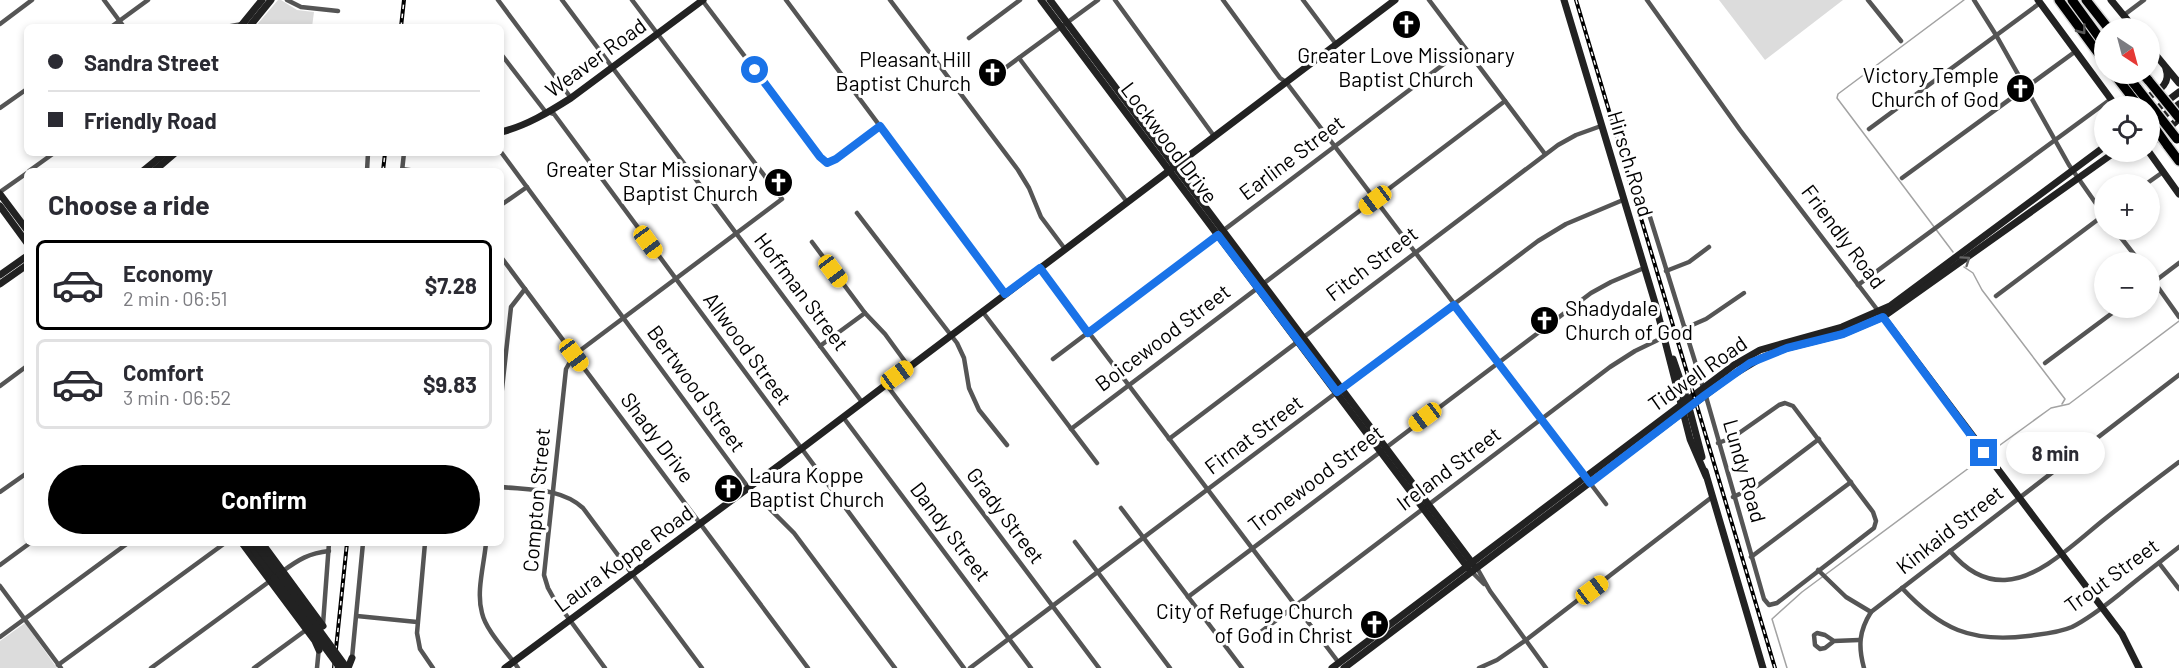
<!DOCTYPE html>
<meta charset="utf-8">
<style>
:root{--surface:#fff;--page:#f2f2f3;--text:#2b2b33;--muted:#7c7c81;--line:#e1e1e2;--accent:#000}
body{margin:0;font-family:Barlow,sans-serif;background:var(--page);color:var(--text);height:100vh;display:flex;flex-direction:column;font-size:22px;white-space:nowrap}
*{box-sizing:border-box;margin:0}
p{font-size:20px;color:var(--muted)}
.icon{flex:none;width:33px;height:33px;fill:none;stroke:currentColor;stroke-width:2;stroke-linecap:round;stroke-linejoin:round}
.map{position:relative;flex:1;overflow:hidden}
.side{position:absolute;left:24px;top:168px;width:480px;height:378px;display:flex;flex-direction:column;background:var(--surface);border-radius:9px;box-shadow:0 3px 9px #0003}
.side>*{flex:none}
.hud{position:absolute;left:24px;top:24px;width:480px;height:132px;border-radius:9px;box-shadow:0 3px 9px #0003;display:grid;align-content:center;height:132px;padding:0 24px;background:var(--surface)}
.needle{width:39px;rotate:144deg}
.tools{position:absolute;left:2094px;top:18px;display:grid;gap:12px}
.tools a{display:grid;place-items:center;width:66px;height:66px;border-radius:50%;background:var(--surface);box-shadow:0 3px 9px #0003;font-size:30px}
.end{position:absolute;width:27px;height:27px;margin:-14px;border:8px solid #1a73e8;background:#fff;box-shadow:0 0 0 3px #fff}
.from{border-radius:50%}
.bubble{position:absolute;height:42px;border-radius:21px;background:var(--surface);box-shadow:0 3px 9px #0003;font-size:20px;font-weight:700;line-height:42px;text-align:center}
.car{position:absolute;width:18px;height:36px;margin:-18px -9px;border-radius:8px;box-shadow:0 0 4px 2px #0007;background:linear-gradient(#f5c518 24%,#345 0 40%,#f5c518 0 76%,#345 0 86%,#f5c518 0)}
.hud b{display:flex;align-items:center;gap:21px;height:57px;font-size:22px}
.hud b+b{border-top:2px solid var(--line)}
.hud i{width:15px;height:15px;background:var(--text)}
ul{padding:0;list-style:none}
li{display:flex;align-items:center;gap:18px;height:90px;margin:0 12px 9px;padding:0 12px;border:3px solid var(--line);border-radius:9px}
li div{flex:1}
li b{display:block;font-size:22px}
li em{font-style:normal;font-weight:700}
li.active{border-color:var(--accent)}
li>.icon{width:54px;height:54px;stroke-width:1.5}
h2{padding:0 24px;font-size:27px;line-height:72px}
.action{display:flex;gap:12px;margin-top:auto;padding:12px 24px}
.action a{flex:1;height:69px;border-radius:36px;background:var(--accent);color:#fff;font-size:24px;font-weight:700;line-height:69px;text-align:center}
.map>svg:first-child{display:block}
.green{fill:#dcdcdc}
.lines{fill:none;stroke-linecap:round;stroke-linejoin:round}
.stream{stroke:#a3a3a3;stroke-width:1.5}
.highway-casing{stroke:#dbdbdb;stroke-width:12}
.street{stroke:#555;stroke-width:4.5}
.secondary{stroke:#222;stroke-width:7}
.highway{stroke:#000;stroke-width:9}
.rail-casing{stroke:#000;stroke-width:4}
.rail{stroke:#fff;stroke-width:1.5;stroke-dasharray:4.5;stroke-linecap:butt}
.highway-bridge-casing{stroke:#dbdbdb;stroke-width:12;stroke-linecap:butt}
.secondary-bridge{stroke:#222;stroke-width:7}
.highway-bridge{stroke:#000;stroke-width:9}
.oneway{stroke:#595959}
.oneway2{stroke:#646464}
.route{stroke:#1a73e8;stroke-width:8}
.labels{text-anchor:middle;stroke-width:6;stroke-linejoin:round;paint-order:stroke}
.poi-label{font-size:21px;fill:#000;stroke:#fff;text-anchor:end}
.street-label{font-size:21px;fill:#000;stroke:#fff}
</style>
<div class="map">
<svg width="2179" height="668" viewBox="0 0 2179 668">
<rect width="100%" height="100%" fill="#fff"/>
<g class="green">
<polygon points="278,0 281,0 297,10 314,12 312,27 255,27"/>
<polygon points="1719,0 1843,0 1765,60"/>
<polygon points="25,623 57,668 0,668 0,641"/>
</g>
<g class="lines">
<g class="stream">
<polyline points="1953,252 1837,98 1838,94 1964,0"/>
<polyline points="1964,267 1973,273 1982,290 2065,399 2062,404"/>
<polyline points="1989,453 2051,408 2069,404 2179,321"/>
<polyline points="1787,668 1772,619 1802,592 1985,456"/>
</g>
<defs>
<g id="highway">
<polyline points="2059,0 2104,61"/>
<polyline points="2072,0 2104,44"/>
<polyline points="2086,0 2108,28"/>
<polyline points="2114,74 2131,96"/>
<polyline points="2126,74 2138,89"/>
<polyline points="2143,74 2149,81"/>
<polyline points="2167,145 2179,161"/>
</g>
</defs>
<use href="#highway" class="highway-casing"/>
<g class="street">
<polyline points="104,0 124,27"/>
<polyline points="287,0 301,7 338,11"/>
<polyline points="498,0 571,98"/>
<polyline points="562,0 862,402"/>
<polyline points="702,0 821,157 827,163 836,159 880,126"/>
<polyline points="786,0 1005,294"/>
<polyline points="890,0 1018,170 1029,188 1041,217 1065,249"/>
<polyline points="1115,0 1214,136"/>
<polyline points="1223,0 1280,78 1286,82 1606,504"/>
<polyline points="1303,0 1336,44"/>
<polyline points="1429,0 1545,154"/>
<polyline points="1647,0 1740,130 1879,312"/>
<polyline points="1868,0 1901,41"/>
<polyline points="1974,0 1996,35 2069,165 2104,215"/>
<polyline points="2124,15 2144,0"/>
<polyline points="0,24 32,0"/>
<polyline points="111,27 148,0"/>
<polyline points="226,27 242,24"/>
<polyline points="969,38 1020,0"/>
<polyline points="501,54 545,111 554,114 964,668"/>
<polyline points="1019,58 1127,202"/>
<polyline points="997,74 1098,0"/>
<polyline points="0,108 27,89"/>
<polyline points="1869,129 2040,3"/>
<polyline points="501,152 748,487 794,533 895,668"/>
<polyline points="402,169 416,171"/>
<polyline points="29,171 54,153"/>
<polyline points="367,171 368,153"/>
<polyline points="402,171 404,153"/>
<polyline points="1902,178 2076,51"/>
<polyline points="2146,184 2163,172"/>
<polyline points="0,192 27,173"/>
<polyline points="501,205 527,187"/>
<polyline points="857,213 957,343 964,358 969,388 979,410 1007,445"/>
<polyline points="1650,217 1707,400 1764,599 1769,605 1777,603 1874,528 1876,521 1873,512 1793,406 1785,403 1779,405 1732,438 1718,443"/>
<polyline points="2115,230 2140,262"/>
<polyline points="812,242 865,313 885,334 909,367"/>
<polyline points="501,257 808,668"/>
<polyline points="1040,268 1339,663"/>
<polyline points="1666,271 1689,262 1709,247"/>
<polyline points="2150,276 2179,317"/>
<polyline points="1858,285 2111,99"/>
<polyline points="2150,285 2179,263"/>
<polyline points="1996,296 2104,215"/>
<polyline points="982,311 1097,463"/>
<polyline points="1683,329 1706,319 1744,293"/>
<polyline points="820,346 865,313"/>
<polyline points="1053,359 1465,48"/>
<polyline points="2045,363 2119,308"/>
<polyline points="886,384 1099,668"/>
<polyline points="0,386 27,366"/>
<polyline points="501,398 511,307 525,289"/>
<polyline points="843,417 1031,668"/>
<polyline points="1071,429 1505,101"/>
<polyline points="1169,439 1558,145 1576,135 1601,126"/>
<path d="M501,487C530,490 561,488 583,508L702,668"/>
<polyline points="0,492 27,473"/>
<polyline points="1733,497 1757,486 1819,439"/>
<polyline points="1121,508 1242,668"/>
<polyline points="1075,542 1170,668"/>
<polyline points="425,543 417,633 420,649 433,668"/>
<path d="M486,543C484,565 476,592 482,613C486,631 508,653 518,668"/>
<path d="M1950,551C1964,568 1981,581 2005,580C2040,579 2079,539 2106,518C2130,499 2155,480 2179,462"/>
<polyline points="1751,557 1851,482"/>
<polyline points="2159,563 2179,589"/>
<polyline points="0,565 30,543"/>
<polyline points="1477,568 1490,591 1546,668"/>
<polyline points="1818,570 1846,597 1871,612"/>
<path d="M283,571C298,560 309,553 329,551"/>
<polyline points="1472,572 1484,584"/>
<polyline points="0,586 61,668"/>
<path d="M1902,588C1940,629 1971,643 2028,636C2043,634 2058,633 2072,627C2090,618 2106,605 2121,593C2140,577 2160,562 2179,547"/>
<polyline points="1188,597 1591,293 1611,282 1644,268"/>
<polyline points="357,616 417,622"/>
<polyline points="323,624 329,543"/>
<polyline points="1258,634 1610,367 1635,351 1664,337"/>
<polyline points="0,637 128,543"/>
<polyline points="1834,641 1825,635 1817,633 1814,635 1815,645 1820,649 1825,648 1834,641 1859,640"/>
<polyline points="352,658 363,543"/>
<polyline points="58,665 225,543"/>
<polyline points="151,668 270,581"/>
<polyline points="254,668 306,630"/>
<polyline points="317,668 319,647"/>
<polyline points="605,668 553,597 548,588 544,575 566,369 574,355 782,199 632,0"/>
<polyline points="970,668 1538,241 1566,224 1623,200"/>
<polyline points="1479,668 1497,660 1526,640 1712,497"/>
<path d="M1864,668C1858,646 1859,631 1871,612L2179,375"/>
</g>
<g class="secondary">
<polyline points="1041,0 1468,568"/>
<polyline points="1050,0 1473,564"/>
<polyline points="1564,0 1656,306 1690,439 1706,476"/>
<polyline points="2038,0 2116,106"/>
<polyline points="2111,0 2134,28"/>
<polyline points="240,27 262,0"/>
<polyline points="249,27 271,0"/>
<polyline points="2150,48 2179,83"/>
<path d="M2142,101C2155,92 2172,86 2166,69"/>
<polyline points="2150,114 2179,92"/>
<polyline points="2150,126 2179,104"/>
<path d="M501,132C526,126 549,112 571,98L703,0"/>
<polyline points="2150,144 2179,119"/>
<polyline points="2149,152 2179,194"/>
<polyline points="143,171 165,153"/>
<polyline points="154,171 175,153"/>
<polyline points="0,194 27,230"/>
<polyline points="0,206 27,243"/>
<polyline points="0,275 27,256"/>
<polyline points="0,284 27,265"/>
<polyline points="1881,314 2122,634 2139,668"/>
<polyline points="1673,359 1687,400 1702,457"/>
<polyline points="1705,471 1763,668"/>
<polyline points="242,543 315,641 319,650"/>
<polyline points="249,543 274,578"/>
<polyline points="255,543 279,575"/>
<polyline points="262,543 323,626"/>
<polyline points="348,668 352,658"/>
<polyline points="505,668 801,449 1395,0"/>
<polyline points="1332,668 1734,365 1760,350 1842,327 1890,306 2104,147"/>
<polyline points="1344,668 1731,376 1761,358 1787,348 1843,334 1883,317 2115,152"/>
</g>
<use href="#highway" class="highway"/>
<defs>
<g id="rail">
<polyline points="1576,0 1775,668"/>
<polyline points="401,27 404,0"/>
<polyline points="383,171 385,153"/>
<polyline points="334,668 347,543"/>
</g>
</defs>
<use href="#rail" class="rail-casing"/>
<use href="#rail" class="rail"/>
<defs>
<g id="highway-bridge">
<polyline points="2149,81 2179,118"/>
<polyline points="2138,89 2177,139"/>
<polyline points="2131,96 2139,106"/>
<polyline points="2150,121 2167,145"/>
</g>
</defs>
<use href="#highway-bridge" class="highway-bridge-casing"/>
<g class="secondary-bridge">
<polyline points="279,575 347,668"/>
<polyline points="274,578 340,668"/>
</g>
<use href="#highway-bridge" class="highway-bridge"/>
</g>
<defs><path id="oneway-chevron" d="M-2-3.5L2.5 0L-2 3.5" fill="none" stroke-width="1.6" stroke-linecap="round" stroke-linejoin="round" transform="scale(1.5)"/></defs>
<use class="oneway" href="#oneway-chevron" transform="translate(2082 30) rotate(53)"/>
<use class="oneway2" href="#oneway-chevron" transform="translate(1966 260) rotate(-35)"/>
<g class="lines">
<polyline class="route" points="755,70 820,157 827,163 836,159 880,126 1005,294 1040,268 1088,333 1218,235 1337,392 1454,305 1590,483 1705,395 1750,363 1787,348 1843,334 1883,317 1984,453"/>
</g>
<defs>
<symbol id="church-disc" viewBox="-11 -11 22 22"><circle r="9.5" fill="#000" stroke="#fff"/><path d="M-1.2-6h2.4v3.5h3.3v2.4h-3.3V6h-2.4V-.1h-3.3v-2.4h3.3Z" fill="#fff"/></symbol>
</defs>
<g fill-rule="evenodd">
<use href="#church-disc" x="1390" y="8" width="33" height="33"/>
<use href="#church-disc" x="976" y="56" width="33" height="33"/>
<use href="#church-disc" x="2004" y="72" width="33" height="33"/>
<use href="#church-disc" x="762" y="166" width="33" height="33"/>
<use href="#church-disc" x="1528" y="304" width="33" height="33"/>
<use href="#church-disc" x="712" y="472" width="33" height="33"/>
<use href="#church-disc" x="1358" y="608" width="33" height="33"/>
</g>
<g class="labels">
<g class="poi-label">
<text x="1406" y="63" text-anchor="middle">Greater Love Missionary<tspan x="1406" dy="24">Baptist Church</tspan></text>
<text x="971" y="67">Pleasant Hill<tspan x="971" dy="24">Baptist Church</tspan></text>
<text x="1999" y="83">Victory Temple<tspan x="1999" dy="24">Church of God</tspan></text>
<text x="758" y="177">Greater Star Missionary<tspan x="758" dy="24">Baptist Church</tspan></text>
<text x="1565" y="316" text-anchor="start">Shadydale<tspan x="1565" dy="24">Church of God</tspan></text>
<text x="749" y="483" text-anchor="start">Laura Koppe<tspan x="749" dy="24">Baptist Church</tspan></text>
<text x="1353" y="619">City of Refuge Church<tspan x="1353" dy="24">of God in Christ</tspan></text>
</g>
<g class="street-label">
<text transform="translate(596 58) rotate(-36)" y="7">Weaver Road</text>
<text transform="translate(1169 143) rotate(53)" y="7">Lockwood Drive</text>
<text transform="translate(1292 158) rotate(-37)" y="7">Earline Street</text>
<text transform="translate(1630 164) rotate(73)" y="7">Hirsch Road</text>
<text transform="translate(1843 237) rotate(53)" y="7">Friendly Road</text>
<text transform="translate(1372 264) rotate(-37)" y="7">Fitch Street</text>
<text transform="translate(801 292) rotate(53)" y="7">Hoffman Street</text>
<text transform="translate(1163 338) rotate(-37)" y="7">Boicewood Street</text>
<text transform="translate(747 349) rotate(54)" y="7">Allwood Street</text>
<text transform="translate(1698 374) rotate(-35)" y="7">Tidwell Road</text>
<text transform="translate(696 389) rotate(54)" y="7">Bertwood Street</text>
<text transform="translate(1254 435) rotate(-37)" y="7">Firnat Street</text>
<text transform="translate(657 438) rotate(53)" y="7">Shady Drive</text>
<text transform="translate(1449 469) rotate(-37)" y="7">Ireland Street</text>
<text transform="translate(1744 471) rotate(74)" y="7">Lundy Road</text>
<text transform="translate(1316 479) rotate(-37)" y="7">Tronewood Street</text>
<text transform="translate(537 500) rotate(-85)" y="7">Compton Street</text>
<text transform="translate(1005 516) rotate(53)" y="7">Grady Street</text>
<text transform="translate(1950 530) rotate(-38)" y="7">Kinkaid Street</text>
<text transform="translate(950 532) rotate(53)" y="7">Dandy Street</text>
<text transform="translate(624 559) rotate(-36)" y="7">Laura Koppe Road</text>
<text transform="translate(2112 576) rotate(-36)" y="7">Trout Street</text>
</g>
</g>
</svg>
<div class="tools">
<a><svg class="needle" viewBox="-14 -14 28 28"><path d="M0-13l5 13h-10z" fill="#e53935"/><path d="M0 13l5-13h-10z" fill="#7c7c81"/></svg></a>
<a><svg class="icon" aria-label="locate" viewBox="0 0 24 24"><circle cx="12" cy="12" r="6"/><path d="M12 2v4M12 18v4M2 12h4M18 12h4"/></svg></a>
<a>+</a>
<a>−</a>
</div>
<i class="end from" style="left:755px;top:70px"></i>
<i class="end" style="left:1984px;top:453px"></i>
<div class="bubble" style="left:2006px;top:432px;width:99px">8 min</div>
<i class="car" style="left:1375px;top:200px;rotate:233deg"></i>
<i class="car" style="left:648px;top:242px;rotate:144deg"></i>
<i class="car" style="left:833px;top:271px;rotate:143deg"></i>
<i class="car" style="left:574px;top:355px;rotate:143deg"></i>
<i class="car" style="left:897px;top:375px;rotate:54deg"></i>
<i class="car" style="left:1425px;top:417px;rotate:233deg"></i>
<i class="car" style="left:1592px;top:590px;rotate:53deg"></i>
<div class="hud">
<b><i class="from"></i>Sandra Street</b>
<b><i></i>Friendly Road</b>
</div>
<section class="side">
<h2>Choose a ride</h2>
<ul>
<li class="active"><svg class="icon" aria-label="car" viewBox="0 0 24 24"><path d="M5 17H2v-5l4-1 3-4h7l3 4 3 1v5h-3M9 17h6M6 11h13"/><circle cx="7" cy="17" r="2"/><circle cx="17" cy="17" r="2"/></svg><div><b>Economy</b><p>2 min · 06:51</p></div><em>$7.28</em></li>
<li><svg class="icon" aria-label="car" viewBox="0 0 24 24"><path d="M5 17H2v-5l4-1 3-4h7l3 4 3 1v5h-3M9 17h6M6 11h13"/><circle cx="7" cy="17" r="2"/><circle cx="17" cy="17" r="2"/></svg><div><b>Comfort</b><p>3 min · 06:52</p></div><em>$9.83</em></li>
</ul>
<div class="action"><a>Confirm</a></div>
</section>
</div>
